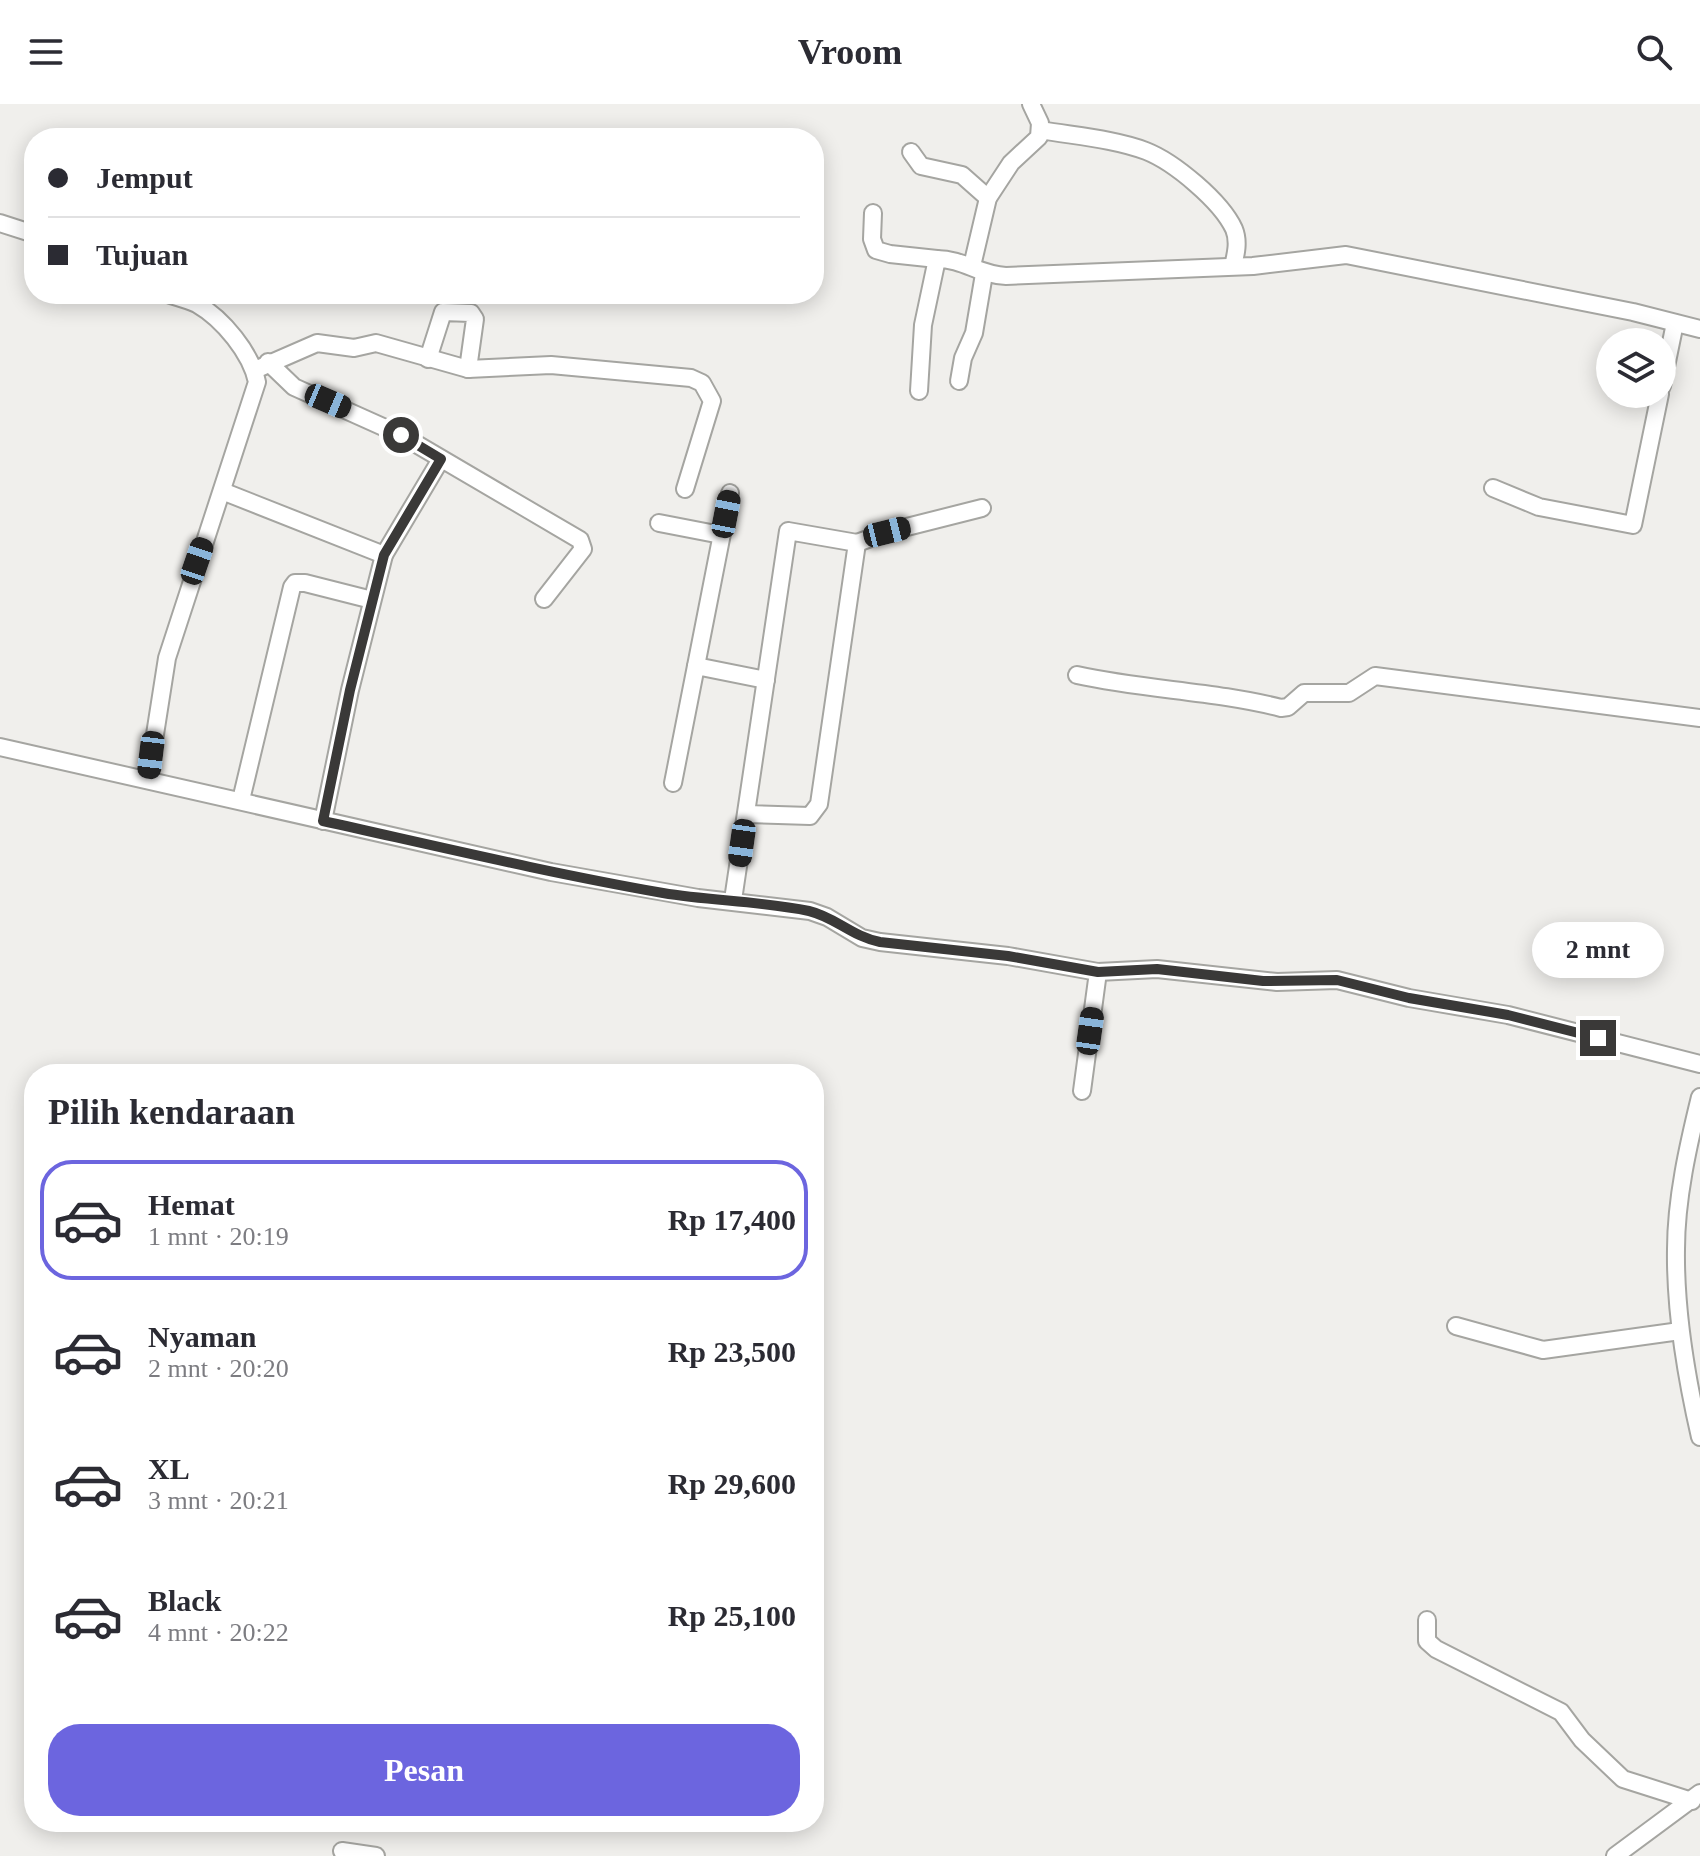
<!DOCTYPE html>
<html lang="id">
<meta charset="utf-8">
<style>
:root{--surface:#fff;--page:#f2f2f3;--text:#2b2b33;--muted:#7c7c81;--line:#e1e1e2;--accent:#6c65df}
body{margin:0;font-family:"Times New Roman",serif;background:var(--page);color:var(--text);height:100vh;display:flex;flex-direction:column;font-size:30px;white-space:nowrap}
*{box-sizing:border-box;margin:0}
p{font-size:26px;color:var(--muted)}
.icon{flex:none;width:44px;height:44px;fill:none;stroke:currentColor;stroke-width:2;stroke-linecap:round;stroke-linejoin:round}
.map{position:relative;flex:1;overflow:hidden}
.panel{position:absolute;left:24px;top:960px;width:800px;height:768px;display:flex;flex-direction:column;background:var(--surface);border-radius:32px;box-shadow:0 4px 20px #0003}
.panel>*{flex:none}
.banner{position:absolute;left:24px;top:24px;width:800px;height:176px;border-radius:32px;box-shadow:0 4px 20px #0003;display:grid;align-content:center;height:176px;padding:0 24px;background:var(--surface)}
.controls{position:absolute;left:1596px;top:224px;display:grid;gap:16px}
.controls a{display:grid;place-items:center;width:80px;height:80px;border-radius:50%;background:var(--surface);box-shadow:0 4px 20px #0003;font-size:40px}
.end{position:absolute;width:36px;height:36px;margin:-18px;border:10px solid #3a3938;background:#fff;box-shadow:0 0 0 4px #fff}
.from{border-radius:50%}
.bubble{position:absolute;height:56px;border-radius:28px;background:var(--surface);box-shadow:0 4px 20px #0003;font-size:26px;font-weight:600;line-height:56px;text-align:center}
.car{position:absolute;width:24px;height:48px;margin:-24px -12px;border-radius:10px;box-shadow:0 0 6px 2px #0007;background:linear-gradient(#222 24%,#8ab4d8 0 40%,#222 0 76%,#8ab4d8 0 86%,#222 0)}
.banner b{display:flex;align-items:center;gap:28px;height:76px;font-size:30px}
.banner b+b{border-top:2px solid var(--line)}
.banner i{width:20px;height:20px;background:var(--text)}
ul{padding:0;list-style:none}
li{display:flex;align-items:center;gap:24px;height:120px;margin:0 16px 12px;padding:0 8px;border:4px solid transparent;border-radius:32px}
li div{flex:1}
li b{display:block;font-size:30px}
li em{font-style:normal;font-weight:600}
li.current{border-color:var(--accent)}
li>.icon{width:72px;height:72px;stroke-width:1.5}
h2{padding:0 24px;font-size:36px;line-height:96px}
.button{display:flex;gap:16px;margin-top:auto;padding:16px 24px}
.button a{flex:1;height:92px;border-radius:32px;background:var(--accent);color:#fff;font-size:32px;font-weight:600;line-height:92px;text-align:center}
header{display:flex;justify-content:space-between;align-items:center;height:104px;padding:0 24px;background:var(--surface);font-size:36px;font-weight:600}
.map>svg:first-child{display:block}
.lines{fill:none;stroke-linecap:round;stroke-linejoin:round}
.minor-casing{stroke:#a5a5a1;stroke-width:20}
.minor{stroke:#fff;stroke-width:16}
.route{stroke:#3a3938;stroke-width:10}
</style>
<header><svg class="icon" aria-label="menu" viewBox="0 0 24 24"><path d="M4 6h16M4 12h16M4 18h16"/></svg>Vroom<svg class="icon" aria-label="search" viewBox="0 0 24 24"><circle cx="10" cy="10" r="6"/><path d="M15 15l6 6"/></svg></header>
<div class="map">
<svg width="1700" height="1752" viewBox="0 0 1700 1752">
<rect width="100%" height="100%" fill="#f0efec"/>
<g class="lines">
<defs>
<g id="minor">
<path d="M1041,26C1075,32 1114,35 1146,47C1174,58 1221,97 1234,125C1239,137 1236,150 1233,162"/>
<polyline points="911,48 921,62 962,71 988,94"/>
<polyline points="873,109 872,135 876,146 890,150 937,155"/>
<polyline points="0,119 34,130"/>
<polyline points="972,162 988,94 1011,59 1039,33 1040,19 1031,0"/>
<polyline points="428,255 443,208 471,209 475,215 468,265"/>
<polyline points="268,258 294,283 401,331 580,436 583,445 544,495"/>
<polyline points="255,266 317,239 354,244 376,239 468,265 551,261 691,274 702,279 712,297 685,385"/>
<polyline points="959,277 963,254 974,229 984,170"/>
<polyline points="1662,282 1675,219"/>
<path d="M919,287L923,221L937,155C963,155 980,171 1006,172L1253,162L1346,151L1633,208L1700,225"/>
<polyline points="1493,384 1539,403 1633,421 1660,290"/>
<polyline points="222,387 384,451"/>
<polyline points="659,419 721,431"/>
<polyline points="857,439 887,428 982,404"/>
<polyline points="696,562 730,389"/>
<path d="M1077,571C1145,586 1214,587 1281,604L1288,603L1304,589H1349L1375,572L1700,614"/>
<polyline points="0,643 551,768 698,794 810,807 827,813 862,834 880,838 1008,852 1098,868 1157,865 1277,878 1337,876 1409,894 1508,911 1700,960"/>
<path d="M148,675L167,554L257,278C251,249 223,215 197,200C188,196 177,193 167,190"/>
<polyline points="673,679 696,562 766,576"/>
<polyline points="241,696 292,483 295,479 305,479 372,496"/>
<polyline points="323,717 350,586 384,451 441,355"/>
<polyline points="733,796 788,427 857,439 819,700 810,712 746,710"/>
<polyline points="1082,987 1098,868"/>
<path d="M1700,993C1688,1042 1676,1095 1676,1145C1675,1208 1686,1272 1700,1333"/>
<polyline points="1456,1222 1543,1246 1680,1227"/>
<polyline points="1427,1516 1427,1537 1436,1545 1561,1608 1582,1636 1623,1675 1692,1697"/>
<polyline points="342,1747 376,1752"/>
<polyline points="1615,1752 1700,1689"/>
</g>
</defs>
<use href="#minor" class="minor-casing"/>
<use href="#minor" class="minor"/>
</g>
<g class="lines">
<path class="route" d="M401,331L441,355L384,451L350,586L323,717C436,742 549,769 663,789C711,797 761,797 809,807C835,813 853,833 880,838L1008,852L1098,868L1157,865L1263,877L1337,876L1409,894L1508,911L1598,934"/>
</g>
</svg>
<div class="controls">
<a><svg class="icon" aria-label="layers" viewBox="0 0 24 24"><path d="M12 4l9 5-9 5-9-5zM3 14l9 5 9-5"/></svg></a>
</div>
<i class="end from" style="left:401px;top:331px"></i>
<i class="end" style="left:1598px;top:934px"></i>
<div class="bubble" style="left:1532px;top:818px;width:132px">2 mnt</div>
<i class="car" style="left:328px;top:297px;rotate:113deg"></i>
<i class="car" style="left:726px;top:410px;rotate:11deg"></i>
<i class="car" style="left:887px;top:428px;rotate:76deg"></i>
<i class="car" style="left:197px;top:457px;rotate:19deg"></i>
<i class="car" style="left:151px;top:651px;rotate:187deg"></i>
<i class="car" style="left:742px;top:739px;rotate:188deg"></i>
<i class="car" style="left:1090px;top:927px;rotate:8deg"></i>
<div class="banner">
<b><i class="from"></i>Jemput</b>
<b><i></i>Tujuan</b>
</div>
<section class="panel">
<h2>Pilih kendaraan</h2>
<ul>
<li class="current"><svg class="icon" aria-label="car" viewBox="0 0 24 24"><path d="M5 17H2v-5l4-1 3-4h7l3 4 3 1v5h-3M9 17h6M6 11h13"/><circle cx="7" cy="17" r="2"/><circle cx="17" cy="17" r="2"/></svg><div><b>Hemat</b><p>1 mnt · 20:19</p></div><em>Rp 17,400</em></li>
<li><svg class="icon" aria-label="car" viewBox="0 0 24 24"><path d="M5 17H2v-5l4-1 3-4h7l3 4 3 1v5h-3M9 17h6M6 11h13"/><circle cx="7" cy="17" r="2"/><circle cx="17" cy="17" r="2"/></svg><div><b>Nyaman</b><p>2 mnt · 20:20</p></div><em>Rp 23,500</em></li>
<li><svg class="icon" aria-label="car" viewBox="0 0 24 24"><path d="M5 17H2v-5l4-1 3-4h7l3 4 3 1v5h-3M9 17h6M6 11h13"/><circle cx="7" cy="17" r="2"/><circle cx="17" cy="17" r="2"/></svg><div><b>XL</b><p>3 mnt · 20:21</p></div><em>Rp 29,600</em></li>
<li><svg class="icon" aria-label="car" viewBox="0 0 24 24"><path d="M5 17H2v-5l4-1 3-4h7l3 4 3 1v5h-3M9 17h6M6 11h13"/><circle cx="7" cy="17" r="2"/><circle cx="17" cy="17" r="2"/></svg><div><b>Black</b><p>4 mnt · 20:22</p></div><em>Rp 25,100</em></li>
</ul>
<div class="button"><a>Pesan</a></div>
</section>
</div>
